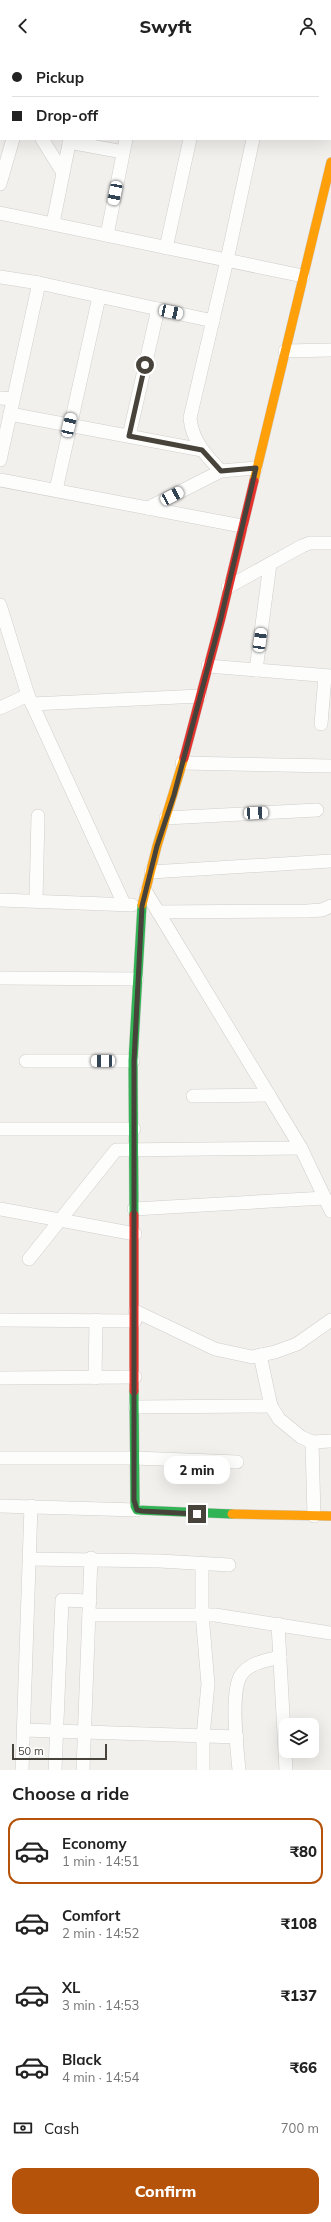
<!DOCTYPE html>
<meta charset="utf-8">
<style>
:root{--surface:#fff;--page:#f6f6f6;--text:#222;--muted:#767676;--line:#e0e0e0;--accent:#b45309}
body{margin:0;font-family:Mulish,sans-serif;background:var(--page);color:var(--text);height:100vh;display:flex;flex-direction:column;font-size:15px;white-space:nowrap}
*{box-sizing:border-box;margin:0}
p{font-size:13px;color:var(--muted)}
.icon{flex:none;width:22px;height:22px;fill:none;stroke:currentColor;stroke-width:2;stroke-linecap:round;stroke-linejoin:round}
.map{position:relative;height:1718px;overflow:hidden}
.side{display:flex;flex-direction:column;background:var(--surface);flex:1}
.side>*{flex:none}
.top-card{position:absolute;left:0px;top:0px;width:331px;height:88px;box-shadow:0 4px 16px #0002;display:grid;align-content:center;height:88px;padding:0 12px;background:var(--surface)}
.tools{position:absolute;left:279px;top:1666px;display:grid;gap:8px}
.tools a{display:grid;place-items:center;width:40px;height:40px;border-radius:8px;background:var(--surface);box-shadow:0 4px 16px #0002;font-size:20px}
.scale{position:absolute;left:12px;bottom:10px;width:95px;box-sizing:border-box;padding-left:4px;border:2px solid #47423a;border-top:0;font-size:11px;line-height:14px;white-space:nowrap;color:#47423a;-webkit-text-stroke:3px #fff;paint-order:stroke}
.end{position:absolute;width:18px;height:18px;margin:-9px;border:5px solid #47423a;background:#fff;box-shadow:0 0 0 2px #fff}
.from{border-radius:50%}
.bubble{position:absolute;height:28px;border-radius:12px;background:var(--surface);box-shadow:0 4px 16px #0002;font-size:13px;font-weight:800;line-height:28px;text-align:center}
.car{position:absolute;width:12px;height:24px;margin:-12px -6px;border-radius:5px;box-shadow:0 0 3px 1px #0007;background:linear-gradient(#fff 24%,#345 0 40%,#fff 0 76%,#345 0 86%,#fff 0)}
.top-card b{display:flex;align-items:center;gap:14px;height:38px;font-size:15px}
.top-card b+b{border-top:1px solid var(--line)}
.top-card i{width:10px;height:10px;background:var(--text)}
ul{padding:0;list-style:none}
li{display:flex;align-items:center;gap:12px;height:66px;margin:0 8px 6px;padding:0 4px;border:2px solid transparent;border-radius:12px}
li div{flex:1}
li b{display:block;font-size:15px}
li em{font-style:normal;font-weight:800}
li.selected{border-color:var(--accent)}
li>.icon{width:36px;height:36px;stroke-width:1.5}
h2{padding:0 12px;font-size:18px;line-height:48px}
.pay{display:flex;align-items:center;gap:10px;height:44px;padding:0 12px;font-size:15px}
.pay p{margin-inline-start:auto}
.action{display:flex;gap:8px;margin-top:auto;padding:8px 12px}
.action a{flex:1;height:46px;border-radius:12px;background:var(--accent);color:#fff;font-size:16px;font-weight:800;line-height:46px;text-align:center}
header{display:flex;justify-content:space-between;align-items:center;height:52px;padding:0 12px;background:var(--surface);font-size:18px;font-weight:800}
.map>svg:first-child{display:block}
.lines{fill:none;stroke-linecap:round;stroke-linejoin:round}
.street-casing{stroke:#d0cecb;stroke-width:14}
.fast-casing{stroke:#d0cdc5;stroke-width:10}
.slow-casing{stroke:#d0cdc5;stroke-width:10}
.jam-casing{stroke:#d0cdc5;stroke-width:10}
.street{stroke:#fdfdfc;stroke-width:13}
.fast{stroke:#30b455;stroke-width:9}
.slow{stroke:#ff9f0a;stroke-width:9}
.jam{stroke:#e5322d;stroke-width:9}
.route{stroke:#47423a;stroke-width:5}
</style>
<header><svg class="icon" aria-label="back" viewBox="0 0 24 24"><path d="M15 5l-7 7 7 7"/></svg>Swyft<svg class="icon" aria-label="person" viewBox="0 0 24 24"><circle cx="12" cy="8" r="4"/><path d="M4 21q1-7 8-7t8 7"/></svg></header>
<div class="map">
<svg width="331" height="1718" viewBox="0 0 331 1718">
<rect width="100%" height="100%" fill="#f2f0ed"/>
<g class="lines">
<defs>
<g id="street">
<polyline points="14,0 15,1"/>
<polyline points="88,1 89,0"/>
<polyline points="143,1 144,0"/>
<polyline points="271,1 271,0"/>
<polyline points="42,87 62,119"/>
<polyline points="69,90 123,100"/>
<polyline points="0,132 13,87"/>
<polyline points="0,161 303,224"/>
<polyline points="53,171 70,87"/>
<polyline points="107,183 126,87"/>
<polyline points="166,196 190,87"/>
<polyline points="0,225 39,231 213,269"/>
<polyline points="285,299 331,298"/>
<polyline points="0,346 13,347"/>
<polyline points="10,362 202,398"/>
<polyline points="129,384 158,257"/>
<polyline points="0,408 39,231"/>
<path d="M221,419C206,404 192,388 190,366L227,208L253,87"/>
<polyline points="0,428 242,474"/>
<polyline points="56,438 99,245"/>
<polyline points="148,456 221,419 256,416"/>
<polyline points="228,535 302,494 310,491 331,491"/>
<polyline points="0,553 28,643 124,852"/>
<polyline points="208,614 331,624"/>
<polyline points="256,618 270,512"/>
<polyline points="32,652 200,644"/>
<polyline points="0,656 28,643"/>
<polyline points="321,672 325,624"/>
<polyline points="182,711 331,714"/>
<polyline points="166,766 317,758"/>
<polyline points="151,820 331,809"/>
<polyline points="146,840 301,1096 331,1159"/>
<polyline points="0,848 132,853"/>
<polyline points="36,848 38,764"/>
<polyline points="158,860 307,859 322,858 331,854"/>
<polyline points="0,926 137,927"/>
<polyline points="26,1009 133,1009"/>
<polyline points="193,1044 269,1043"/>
<polyline points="0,1077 134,1077"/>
<polyline points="0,1157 135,1182"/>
<polyline points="134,1157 325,1146"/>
<polyline points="29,1207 116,1098 301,1096"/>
<polyline points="135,1259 215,1297 252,1305 275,1300 297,1292 331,1268"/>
<polyline points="0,1268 135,1269"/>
<polyline points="260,1303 271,1354 279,1367 301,1385 312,1390 331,1389"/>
<polyline points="0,1326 135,1325"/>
<polyline points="95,1326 96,1268"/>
<polyline points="135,1355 271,1354"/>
<polyline points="312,1390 314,1464"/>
<polyline points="0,1406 135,1406 237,1410"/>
<polyline points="0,1454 137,1458"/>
<polyline points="30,1507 160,1509 229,1513"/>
<polyline points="202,1512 202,1562 208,1632 203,1684 203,1718"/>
<polyline points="89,1563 215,1563 331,1581"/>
<polyline points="278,1572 286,1718"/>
<polyline points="24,1678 237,1685"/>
<polyline points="22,1718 31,1454"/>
<polyline points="55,1718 62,1548 90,1549"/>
<polyline points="83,1718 91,1506"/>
<path d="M239,1718C237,1696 230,1640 241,1623C249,1611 267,1608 280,1605"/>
</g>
<g id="fast">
<polyline points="134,1163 133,1009 142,853"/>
<polyline points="134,1339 135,1454 137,1458 232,1462"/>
</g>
<g id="slow">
<polyline points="254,429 331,110"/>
<polyline points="142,853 157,794 184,706"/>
<polyline points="232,1462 331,1464"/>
</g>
<g id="jam">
<polyline points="184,706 221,566 254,429"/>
<polyline points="134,1163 134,1339"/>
</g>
</defs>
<use href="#street" class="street-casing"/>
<use href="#fast" class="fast-casing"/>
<use href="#slow" class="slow-casing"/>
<use href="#jam" class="jam-casing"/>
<use href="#street" class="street"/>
<use href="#fast" class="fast"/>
<use href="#slow" class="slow"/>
<use href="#jam" class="jam"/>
</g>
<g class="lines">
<polyline class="route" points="145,313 129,384 202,398 221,419 256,416 221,566 174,743 157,794 142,854 134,1009 134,1448 137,1458 142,1459 197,1462"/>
</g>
</svg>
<div class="tools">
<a><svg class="icon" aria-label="layers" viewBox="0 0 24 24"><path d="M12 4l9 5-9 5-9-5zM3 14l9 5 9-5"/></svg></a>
</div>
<div class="scale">50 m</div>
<i class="end from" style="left:145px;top:313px"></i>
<i class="end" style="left:197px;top:1462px"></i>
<div class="bubble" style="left:164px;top:1404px;width:66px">2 min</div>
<i class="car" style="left:115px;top:141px;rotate:191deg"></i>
<i class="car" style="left:171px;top:260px;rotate:102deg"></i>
<i class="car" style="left:69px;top:373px;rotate:13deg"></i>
<i class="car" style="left:172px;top:444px;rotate:62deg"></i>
<i class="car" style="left:260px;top:588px;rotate:8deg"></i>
<i class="car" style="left:256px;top:761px;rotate:87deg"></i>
<i class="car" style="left:103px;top:1009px;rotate:270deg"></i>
<div class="top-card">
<b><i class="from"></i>Pickup</b>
<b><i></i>Drop-off</b>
</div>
</div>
<section class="side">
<h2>Choose a ride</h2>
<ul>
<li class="selected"><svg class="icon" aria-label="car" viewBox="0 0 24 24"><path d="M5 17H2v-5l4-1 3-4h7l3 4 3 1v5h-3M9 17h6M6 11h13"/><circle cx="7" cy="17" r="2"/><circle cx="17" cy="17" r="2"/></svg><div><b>Economy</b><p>1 min · 14:51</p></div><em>₹80</em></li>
<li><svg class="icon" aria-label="car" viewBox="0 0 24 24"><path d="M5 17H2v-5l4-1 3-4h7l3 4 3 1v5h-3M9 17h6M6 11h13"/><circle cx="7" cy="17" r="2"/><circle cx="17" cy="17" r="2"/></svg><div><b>Comfort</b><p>2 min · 14:52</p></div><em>₹108</em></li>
<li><svg class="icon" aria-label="car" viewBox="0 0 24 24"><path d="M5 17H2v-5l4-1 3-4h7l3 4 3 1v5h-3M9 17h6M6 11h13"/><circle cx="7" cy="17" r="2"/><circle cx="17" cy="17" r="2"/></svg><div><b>XL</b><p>3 min · 14:53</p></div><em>₹137</em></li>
<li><svg class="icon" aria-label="car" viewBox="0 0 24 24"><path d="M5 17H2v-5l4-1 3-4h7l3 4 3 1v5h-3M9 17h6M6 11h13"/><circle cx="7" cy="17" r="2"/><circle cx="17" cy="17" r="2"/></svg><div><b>Black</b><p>4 min · 14:54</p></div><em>₹66</em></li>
</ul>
<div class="pay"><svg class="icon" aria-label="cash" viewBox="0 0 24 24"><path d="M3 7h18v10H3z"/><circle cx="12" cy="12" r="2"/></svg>Cash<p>700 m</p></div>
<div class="action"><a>Confirm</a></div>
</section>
